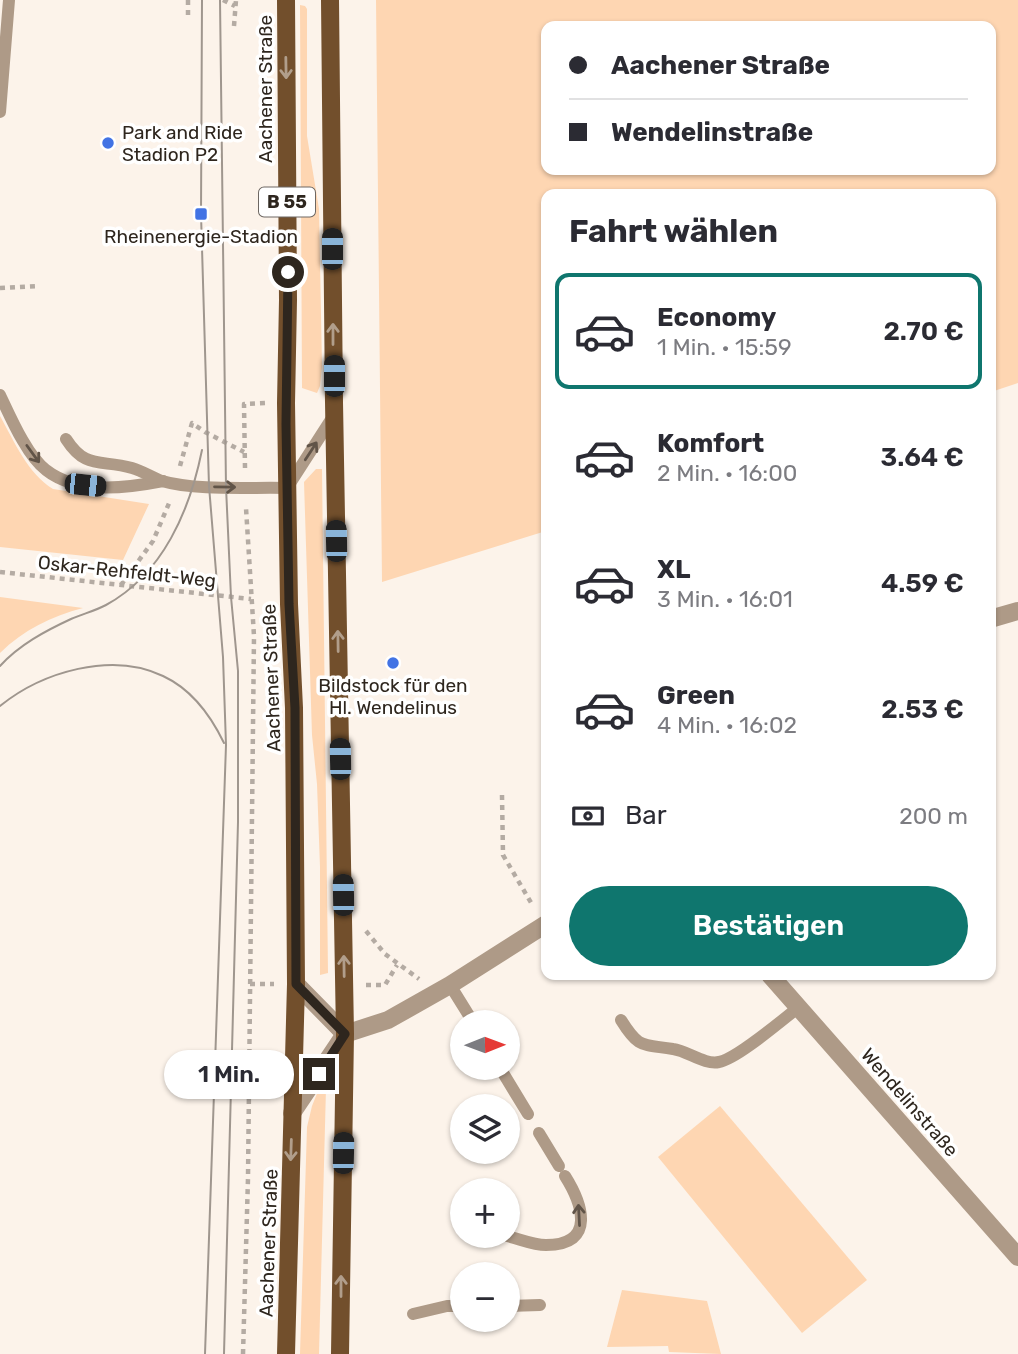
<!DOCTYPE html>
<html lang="de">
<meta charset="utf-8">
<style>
:root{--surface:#fff;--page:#f2f2f3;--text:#2b2b33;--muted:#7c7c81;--line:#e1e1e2;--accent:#0f766e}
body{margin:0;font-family:Rubik,sans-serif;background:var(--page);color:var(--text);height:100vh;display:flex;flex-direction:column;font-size:26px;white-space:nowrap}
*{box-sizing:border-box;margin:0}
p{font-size:23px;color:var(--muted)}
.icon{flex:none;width:38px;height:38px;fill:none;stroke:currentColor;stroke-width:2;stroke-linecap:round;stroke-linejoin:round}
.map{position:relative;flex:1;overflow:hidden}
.side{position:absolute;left:541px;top:189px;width:455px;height:791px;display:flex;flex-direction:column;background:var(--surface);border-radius:14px;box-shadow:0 2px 5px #0004}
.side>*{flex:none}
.guide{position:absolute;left:541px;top:21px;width:455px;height:154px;border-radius:14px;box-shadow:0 2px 5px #0004;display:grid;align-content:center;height:154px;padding:0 28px;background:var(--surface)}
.needle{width:46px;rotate:89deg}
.tools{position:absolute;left:450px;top:1010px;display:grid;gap:14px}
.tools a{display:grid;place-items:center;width:70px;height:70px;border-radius:50%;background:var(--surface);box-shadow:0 2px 5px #0004;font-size:35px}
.end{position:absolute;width:32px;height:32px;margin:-16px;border:9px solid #2e261e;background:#fff;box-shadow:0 0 0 4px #fff}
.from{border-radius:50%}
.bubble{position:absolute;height:49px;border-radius:24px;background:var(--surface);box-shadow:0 2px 5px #0004;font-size:23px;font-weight:600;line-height:49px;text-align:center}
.car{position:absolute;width:21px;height:42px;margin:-21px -10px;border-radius:9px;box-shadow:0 0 5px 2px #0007;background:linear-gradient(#222 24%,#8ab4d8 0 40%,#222 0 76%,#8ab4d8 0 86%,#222 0)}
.guide b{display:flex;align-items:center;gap:24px;height:66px;font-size:26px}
.guide b+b{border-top:2px solid var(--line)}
.guide i{width:18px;height:18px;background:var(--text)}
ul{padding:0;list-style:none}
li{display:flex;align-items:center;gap:21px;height:116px;margin:0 14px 10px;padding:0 14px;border:4px solid transparent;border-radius:14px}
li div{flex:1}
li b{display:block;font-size:26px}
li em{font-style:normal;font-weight:600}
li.on{border-color:var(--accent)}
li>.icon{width:63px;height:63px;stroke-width:1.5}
h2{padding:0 28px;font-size:32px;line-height:84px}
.pay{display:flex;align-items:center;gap:18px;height:77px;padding:0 28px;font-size:26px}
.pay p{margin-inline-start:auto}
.cta{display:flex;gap:14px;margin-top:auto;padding:14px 28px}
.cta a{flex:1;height:80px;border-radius:42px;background:var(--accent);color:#fff;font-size:28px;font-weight:600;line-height:80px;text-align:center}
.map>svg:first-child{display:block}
.green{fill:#fed6b2;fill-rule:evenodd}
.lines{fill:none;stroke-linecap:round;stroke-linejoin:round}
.path{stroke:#b4aba3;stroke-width:4.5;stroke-dasharray:5 5;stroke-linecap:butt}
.lane{stroke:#ae9a87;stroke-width:12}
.street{stroke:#ae9a87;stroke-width:18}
.primary{stroke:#724f2c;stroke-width:18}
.tram{stroke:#9f968e;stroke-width:2}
.oneway{stroke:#b19e8b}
.oneway2{stroke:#615448}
.route{stroke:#2e261e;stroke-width:9}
.poi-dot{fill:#4273e4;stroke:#fff;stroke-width:2.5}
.labels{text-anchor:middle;stroke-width:7;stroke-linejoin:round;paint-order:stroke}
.shield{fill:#fff;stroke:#6d6762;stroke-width:2}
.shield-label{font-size:18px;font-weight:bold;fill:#2e261e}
.street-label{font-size:19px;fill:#2e261e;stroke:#fff}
.poi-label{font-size:19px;fill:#2e261e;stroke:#fff}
</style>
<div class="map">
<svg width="1018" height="1354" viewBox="0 0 1018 1354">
<rect width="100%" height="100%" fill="#fcf3ea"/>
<g class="green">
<path d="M376,0H1018V383L991,392L990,194H546V531L382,582ZM990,26V170H546V26Z"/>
<polygon points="300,5 305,6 307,9 307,136 319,209 322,367 320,386 317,393 302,388"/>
<path d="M0,416C14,441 28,474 53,489L149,504L123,560L0,547Z"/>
<polygon points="316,469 322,469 328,973 320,975 320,867 317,784 312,735 304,482"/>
<path d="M0,597L83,608C52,616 23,630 0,653Z"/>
<polygon points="320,1086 325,1086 326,1088 319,1354 300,1354 307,1127 312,1106"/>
<polygon points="720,1106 867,1280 802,1333 658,1157"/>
<polygon points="622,1290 707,1301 721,1354 669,1352 668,1346 607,1347"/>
</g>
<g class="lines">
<g class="path">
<polyline points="188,0 188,20"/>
<polyline points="223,0 235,6"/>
<polyline points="234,26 236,0"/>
<polyline points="0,288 38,286"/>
<polyline points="180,466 192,423 205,432 244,452"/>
<polyline points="245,468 244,404 265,403"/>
<polyline points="0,572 251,599"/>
<polyline points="121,585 153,541 170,501"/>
<polyline points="502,795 503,855 533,906"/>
<polyline points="366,931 385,954 419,979"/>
<polyline points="250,984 274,984"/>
<polyline points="366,985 385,985 397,965"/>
<polyline points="243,1354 248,1178 254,636 246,508"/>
</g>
<g class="lane">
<polyline points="0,112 9,0"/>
<path d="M0,395C10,416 27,456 46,470C78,495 127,488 163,481"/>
<path d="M66,439C86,470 100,459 132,468C142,471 152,477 162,481C196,491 251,487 287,488L334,415"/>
<polyline points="450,985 473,1022"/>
<path d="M621,1020C639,1049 642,1044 673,1049C688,1051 704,1065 719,1062C737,1059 782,1020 799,1007"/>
<polyline points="500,1068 528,1114"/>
<polyline points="539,1133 559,1166"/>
<path d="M507,1236C520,1239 533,1245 546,1245C597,1245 582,1203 565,1176"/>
<polyline points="508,1306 540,1305"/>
<polyline points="413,1314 447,1306 462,1306"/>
</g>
<g class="street">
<polyline points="990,619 1018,611"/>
<polyline points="770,975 1018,1257"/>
<polyline points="296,984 345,1034"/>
<polyline points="292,1113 345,1034 388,1020 450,985 546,924"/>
</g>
<g class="primary">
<polyline points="330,0 334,402 345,1034 340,1354"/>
<polyline points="286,1354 296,984 294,708 289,604 286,403 288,300 286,0"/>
</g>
<g class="tram">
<polyline points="202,0 201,214 209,486 223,657 226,745 205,1354"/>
<polyline points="220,0 226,487 231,597 238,671 238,822 224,1354"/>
<path d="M0,666C19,645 45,631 71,619C82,614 95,611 106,605C163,574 190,510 202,450"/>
<path d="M0,706C42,672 112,651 163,676C191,689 211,716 224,743"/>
</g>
</g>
<defs><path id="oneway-shaft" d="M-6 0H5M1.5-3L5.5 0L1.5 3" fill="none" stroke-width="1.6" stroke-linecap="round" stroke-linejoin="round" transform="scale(1.75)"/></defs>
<g class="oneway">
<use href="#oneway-shaft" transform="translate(286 68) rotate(89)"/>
<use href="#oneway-shaft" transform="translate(333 334) rotate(-90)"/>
<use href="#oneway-shaft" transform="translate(338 641) rotate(-91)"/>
<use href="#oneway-shaft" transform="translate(344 966) rotate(-91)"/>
<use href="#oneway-shaft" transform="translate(291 1150) rotate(92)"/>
<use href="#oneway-shaft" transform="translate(341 1286) rotate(-90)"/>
</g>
<g class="oneway2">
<use href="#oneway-shaft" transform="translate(311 451) rotate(-57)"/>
<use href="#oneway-shaft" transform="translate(33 454) rotate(54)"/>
<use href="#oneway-shaft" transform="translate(225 487) rotate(1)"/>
<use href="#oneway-shaft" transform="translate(579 1215) rotate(-93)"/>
</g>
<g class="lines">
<polyline class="route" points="288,272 286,424 289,604 295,708 296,984 345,1034 319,1074"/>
</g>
<g class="poi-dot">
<circle cx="108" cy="143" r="7"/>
<rect x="194" y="207" width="14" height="14" rx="3.5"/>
<circle cx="393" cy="663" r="7"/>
</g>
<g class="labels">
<rect class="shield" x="259" y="187.5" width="56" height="29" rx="5"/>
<g class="shield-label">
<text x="287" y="208">B 55</text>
</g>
<g class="street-label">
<text transform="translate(265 89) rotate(-90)" y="7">Aachener Straße</text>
<text transform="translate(127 571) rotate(6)" y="7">Oskar-Rehfeldt-Weg</text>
<text transform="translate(271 678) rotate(-92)" y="7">Aachener Straße</text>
<text transform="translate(910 1102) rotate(49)" y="7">Wendelinstraße</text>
<text transform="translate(268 1243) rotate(-88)" y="7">Aachener Straße</text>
</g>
<g class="poi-label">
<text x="122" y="139" text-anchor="start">Park and Ride<tspan x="122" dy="22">Stadion P2</tspan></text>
<text x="201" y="243">Rheinenergie-Stadion</text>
<text x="393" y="692">Bildstock für den<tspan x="393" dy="22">Hl. Wendelinus</tspan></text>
</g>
</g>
</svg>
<div class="tools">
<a><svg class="needle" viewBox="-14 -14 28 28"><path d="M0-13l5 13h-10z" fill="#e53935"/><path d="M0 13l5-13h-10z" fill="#7c7c81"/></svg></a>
<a><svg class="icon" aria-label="layers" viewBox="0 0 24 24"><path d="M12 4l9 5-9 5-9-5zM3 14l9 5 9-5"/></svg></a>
<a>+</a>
<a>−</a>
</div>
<i class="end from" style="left:288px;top:272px"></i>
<i class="end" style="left:319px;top:1074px"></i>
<div class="bubble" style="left:164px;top:1050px;width:130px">1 Min.</div>
<i class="car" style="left:332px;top:249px;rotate:0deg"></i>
<i class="car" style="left:334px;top:376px;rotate:0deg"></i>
<i class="car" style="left:85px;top:485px;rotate:96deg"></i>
<i class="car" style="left:336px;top:541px;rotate:359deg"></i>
<i class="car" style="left:340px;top:759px;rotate:359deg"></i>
<i class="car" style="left:343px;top:895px;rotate:359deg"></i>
<i class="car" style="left:343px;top:1153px;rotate:1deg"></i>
<div class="guide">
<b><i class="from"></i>Aachener Straße</b>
<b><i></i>Wendelinstraße</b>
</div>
<section class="side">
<h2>Fahrt wählen</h2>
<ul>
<li class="on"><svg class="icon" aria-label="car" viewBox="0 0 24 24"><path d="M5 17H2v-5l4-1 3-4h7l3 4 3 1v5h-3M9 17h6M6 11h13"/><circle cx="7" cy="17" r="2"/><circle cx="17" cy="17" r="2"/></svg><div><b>Economy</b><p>1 Min. · 15:59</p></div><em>2.70 €</em></li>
<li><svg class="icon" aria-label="car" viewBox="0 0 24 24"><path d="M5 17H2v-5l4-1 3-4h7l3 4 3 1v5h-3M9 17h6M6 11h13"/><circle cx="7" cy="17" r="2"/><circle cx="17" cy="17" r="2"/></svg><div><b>Komfort</b><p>2 Min. · 16:00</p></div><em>3.64 €</em></li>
<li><svg class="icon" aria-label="car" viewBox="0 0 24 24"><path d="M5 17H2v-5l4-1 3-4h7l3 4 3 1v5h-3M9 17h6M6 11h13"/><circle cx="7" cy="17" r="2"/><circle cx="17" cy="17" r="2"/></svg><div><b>XL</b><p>3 Min. · 16:01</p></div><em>4.59 €</em></li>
<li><svg class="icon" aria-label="car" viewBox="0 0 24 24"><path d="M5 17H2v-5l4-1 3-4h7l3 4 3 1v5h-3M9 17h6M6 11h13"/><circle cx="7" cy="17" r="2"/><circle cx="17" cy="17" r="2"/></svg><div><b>Green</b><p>4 Min. · 16:02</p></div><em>2.53 €</em></li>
</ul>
<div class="pay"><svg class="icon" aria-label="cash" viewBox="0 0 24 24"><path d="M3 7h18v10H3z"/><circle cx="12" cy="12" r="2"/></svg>Bar<p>200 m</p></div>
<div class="cta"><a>Bestätigen</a></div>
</section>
</div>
